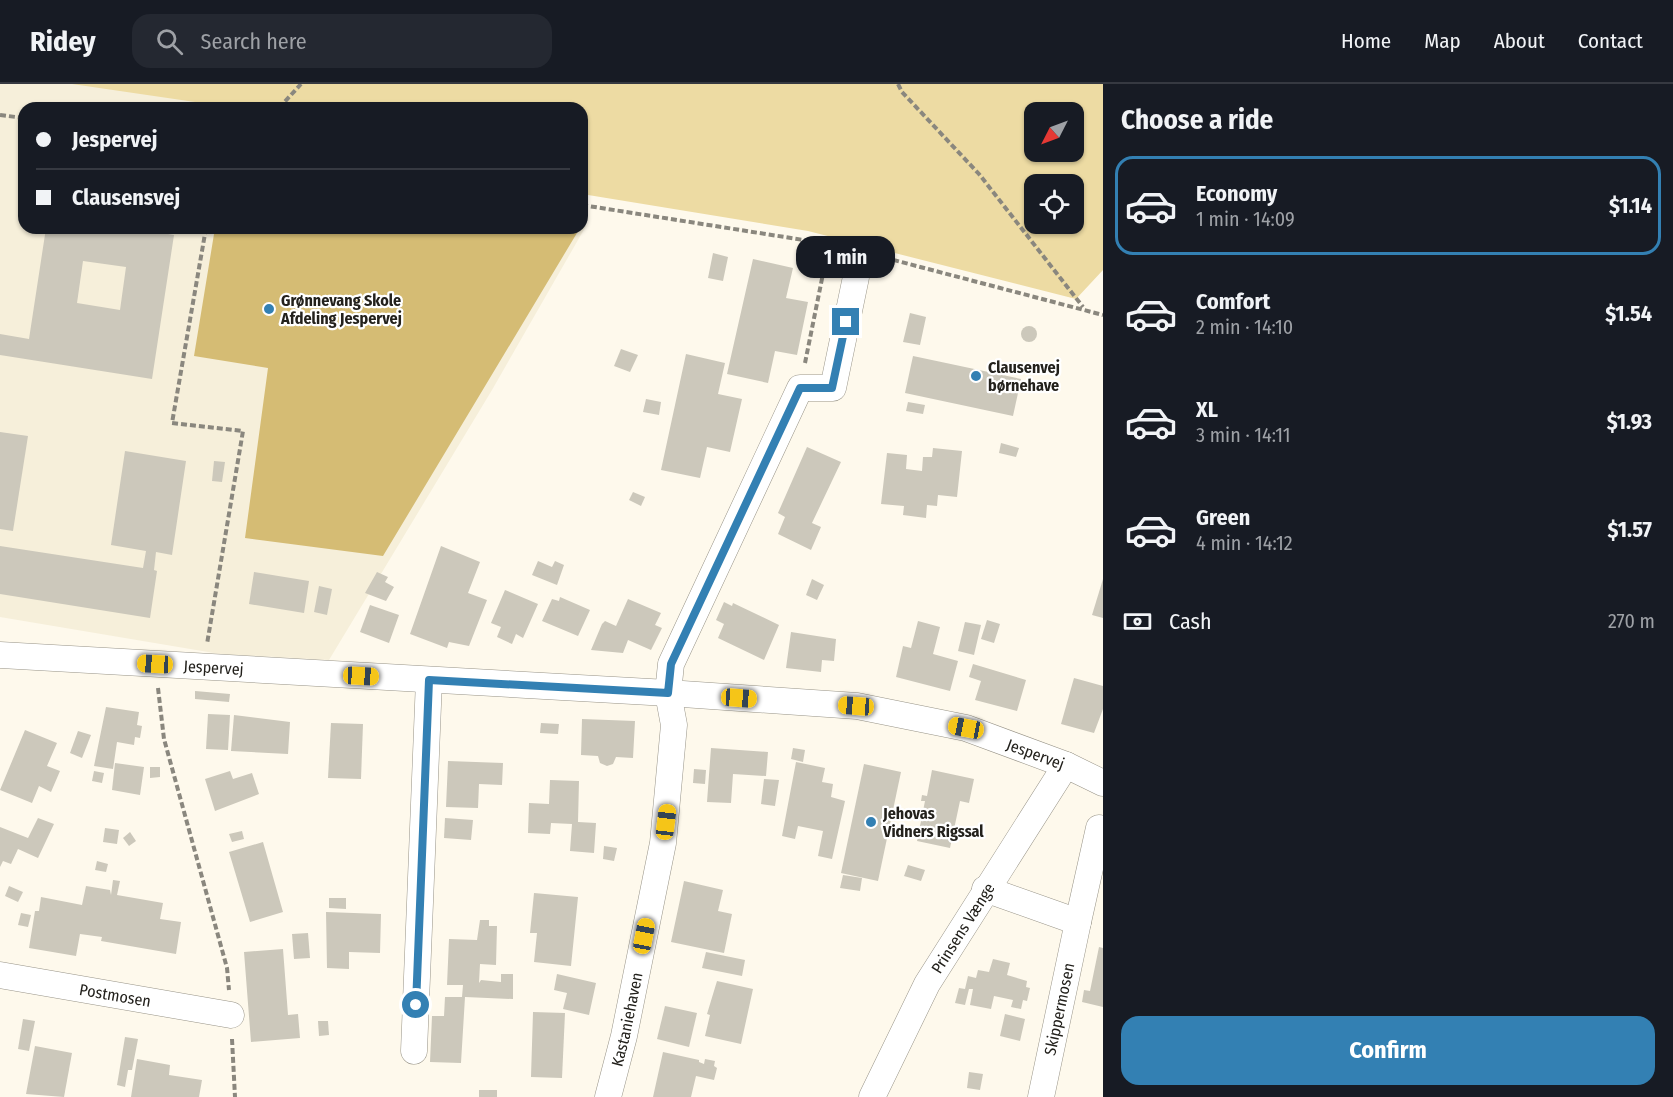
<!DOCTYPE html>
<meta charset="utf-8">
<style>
:root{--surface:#171b24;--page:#242831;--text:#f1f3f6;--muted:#9ea1a6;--line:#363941;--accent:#3380b3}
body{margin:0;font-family:"Fira Sans Condensed",sans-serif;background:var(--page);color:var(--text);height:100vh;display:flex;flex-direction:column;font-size:22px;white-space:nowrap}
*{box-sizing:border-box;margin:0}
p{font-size:20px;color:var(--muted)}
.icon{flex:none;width:33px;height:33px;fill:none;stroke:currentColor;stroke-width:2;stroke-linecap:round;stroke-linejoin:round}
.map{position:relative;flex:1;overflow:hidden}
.drawer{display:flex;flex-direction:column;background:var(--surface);width:570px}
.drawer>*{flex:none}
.banner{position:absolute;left:18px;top:18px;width:570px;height:132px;border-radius:18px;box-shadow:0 2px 4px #0004;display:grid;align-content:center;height:132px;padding:0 18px;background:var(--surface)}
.needle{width:39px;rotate:228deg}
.fabs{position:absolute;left:1024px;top:18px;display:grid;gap:12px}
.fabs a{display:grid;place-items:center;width:60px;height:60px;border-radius:12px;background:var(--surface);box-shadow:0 2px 4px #0004;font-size:30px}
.end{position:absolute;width:27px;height:27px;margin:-14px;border:8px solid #3380b3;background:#fff;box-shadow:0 0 0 3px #fff}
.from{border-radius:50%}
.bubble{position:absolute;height:42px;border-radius:18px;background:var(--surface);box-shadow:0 2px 4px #0004;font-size:20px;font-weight:700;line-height:42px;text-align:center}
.car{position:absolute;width:18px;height:36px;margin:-18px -9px;border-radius:8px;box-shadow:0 0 4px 2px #0007;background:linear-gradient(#f5c518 24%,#345 0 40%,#f5c518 0 76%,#345 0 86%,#f5c518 0)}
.banner b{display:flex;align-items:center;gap:21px;height:57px;font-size:22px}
.banner b+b{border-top:2px solid var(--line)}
.banner i{width:15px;height:15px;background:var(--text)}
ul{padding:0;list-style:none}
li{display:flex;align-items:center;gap:18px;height:99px;margin:0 12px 9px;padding:0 6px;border:3px solid transparent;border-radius:18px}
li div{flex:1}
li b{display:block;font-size:22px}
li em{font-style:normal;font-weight:700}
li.current{border-color:var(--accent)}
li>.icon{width:54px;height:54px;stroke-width:1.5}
h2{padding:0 18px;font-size:27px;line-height:72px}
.pay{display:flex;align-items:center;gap:15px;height:66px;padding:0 18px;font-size:22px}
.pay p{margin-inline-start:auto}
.action{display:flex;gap:12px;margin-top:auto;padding:12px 18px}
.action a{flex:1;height:69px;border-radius:18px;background:var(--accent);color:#fff;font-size:24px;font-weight:700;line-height:69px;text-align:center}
header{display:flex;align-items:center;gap:36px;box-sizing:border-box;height:84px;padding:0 30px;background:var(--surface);border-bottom:2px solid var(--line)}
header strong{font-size:28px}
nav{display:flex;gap:33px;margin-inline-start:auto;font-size:21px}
.search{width:420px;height:54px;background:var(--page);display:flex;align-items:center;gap:15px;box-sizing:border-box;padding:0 21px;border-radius:18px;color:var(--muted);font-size:22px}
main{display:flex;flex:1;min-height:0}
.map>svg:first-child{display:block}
.built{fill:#f6efda}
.green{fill:#eddba3;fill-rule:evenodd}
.forest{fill:#d5bc74}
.building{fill:#ccc8bb;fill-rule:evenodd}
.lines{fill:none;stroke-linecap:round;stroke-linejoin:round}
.minor-casing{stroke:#989488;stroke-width:27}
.path{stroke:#8a877e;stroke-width:4;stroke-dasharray:6 3;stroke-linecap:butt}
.minor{stroke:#fff;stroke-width:26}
.route{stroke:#3380b3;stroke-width:8}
.poi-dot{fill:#3380b3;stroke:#fff;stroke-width:2}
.labels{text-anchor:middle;stroke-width:4.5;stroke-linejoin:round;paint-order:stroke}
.poi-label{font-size:16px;font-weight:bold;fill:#23211c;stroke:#fff;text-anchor:start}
.street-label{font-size:16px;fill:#23211c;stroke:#fff}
</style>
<header>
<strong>Ridey</strong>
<div class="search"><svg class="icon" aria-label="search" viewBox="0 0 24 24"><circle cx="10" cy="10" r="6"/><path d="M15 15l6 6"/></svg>Search here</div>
<nav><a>Home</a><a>Map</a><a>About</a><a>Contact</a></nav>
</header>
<main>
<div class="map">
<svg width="1103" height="1013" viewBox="0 0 1103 1013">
<rect width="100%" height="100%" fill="#fef9ec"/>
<polygon class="built" points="0,0 243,0 238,24 24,24 24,144 586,142 492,306 329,576 220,570 0,533"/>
<path class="green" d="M72,0H1103V186L1076,215L808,147L582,110V24H236ZM1035,28H1074V68H1035ZM1035,100H1074V140H1035Z"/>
<polygon class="forest" points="215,144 580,144 383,472 245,454 268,284 194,272"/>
<g class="building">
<path d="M46,144H132L174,151L152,295L0,271V250L29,255ZM83,177L126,183L120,226L77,219Z"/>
<polygon points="713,169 728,173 723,197 708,194"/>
<polygon points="753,175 793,184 786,214 808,218 797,271 775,267 768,299 727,290"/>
<polygon points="910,229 926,233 920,261 903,258"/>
<circle cx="1029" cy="250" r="8"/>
<polygon points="621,265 638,271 630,288 614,282"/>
<polygon points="686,270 725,279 718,310 742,315 730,368 707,363 700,394 661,386"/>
<polygon points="913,272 1021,295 1013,332 905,309"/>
<polygon points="646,315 661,318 659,331 643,328"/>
<polygon points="908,318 925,321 923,330 906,327"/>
<polygon points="0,348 28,352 13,447 0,445"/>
<polygon points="1001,359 1019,364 1016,373 999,369"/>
<polygon points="807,363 841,378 812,439 821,443 811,466 778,450 785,433 778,429"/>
<polygon points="933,364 962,367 957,413 938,411 937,422 927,421 926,434 903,431 904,422 881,420 887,369 907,371 906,385 922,387 923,373 932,373"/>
<polygon points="125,367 186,377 172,471 156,468 154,486 157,487 150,534 0,510 0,462 143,484 146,467 111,461"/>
<polygon points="214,377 225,378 222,398 212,397"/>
<polygon points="633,408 645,413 641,422 629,416"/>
<polygon points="441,462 480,478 468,509 487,516 469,562 449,558 447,564 410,550"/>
<polygon points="538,477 552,483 555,477 564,481 557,501 532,491"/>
<polygon points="254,488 309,497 304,529 249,520"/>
<polygon points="377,488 388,493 385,498 394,503 386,517 365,509"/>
<polygon points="812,495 824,501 817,516 806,511"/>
<polygon points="1103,495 1103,534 1092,531"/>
<polygon points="319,502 332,505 327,531 314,528"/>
<polygon points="505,506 538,520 523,554 516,550 512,560 497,553 501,543 491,539"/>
<polygon points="560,513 590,526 578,552 542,537 552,515 559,517"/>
<polygon points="628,515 661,529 655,541 662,544 651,566 628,556 623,569 591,566 602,540 605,537 616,542"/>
<polygon points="724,518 732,522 733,519 779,541 764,576 718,554 724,540 716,536"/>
<polygon points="370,521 399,531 389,559 360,548"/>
<polygon points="987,536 1000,540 994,559 981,555"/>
<polygon points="918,537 940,543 933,570 958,577 950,607 896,593 903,562 911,564"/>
<polygon points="965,538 981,541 974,571 958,567"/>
<polygon points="791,548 836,555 834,577 822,576 821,588 786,584"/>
<polygon points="973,580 1026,596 1017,627 975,616 981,597 969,593"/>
<polygon points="1074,594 1103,602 1103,625 1094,649 1061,640"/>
<polygon points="195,607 230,610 229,618 195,615"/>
<polygon points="106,623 139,628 137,641 142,642 140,654 135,653 134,661 117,658 113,685 94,682"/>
<polygon points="208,630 230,631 228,666 206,665"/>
<polygon points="234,631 290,638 288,670 231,667"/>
<polygon points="582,635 635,637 633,674 616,673 613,680 607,682 600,679 598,672 581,671"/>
<polygon points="331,639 363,640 361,695 328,694"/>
<polygon points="541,639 559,640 558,650 540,649"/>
<polygon points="25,646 57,659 47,682 60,687 51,708 39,702 32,719 0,706"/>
<polygon points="78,647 91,651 82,674 70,669"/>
<polygon points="711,664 768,668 766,692 733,690 731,719 707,718"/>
<polygon points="793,664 805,666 803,678 791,675"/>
<polygon points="448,677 503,679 502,701 479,700 478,724 446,723"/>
<polygon points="796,678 825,684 822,698 833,700 831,713 845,717 832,775 818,772 823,747 798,742 795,755 782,752"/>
<polygon points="115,679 144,683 140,711 112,706"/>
<polygon points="864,680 901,688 878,797 841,789"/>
<polygon points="150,683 160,683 160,693 150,694"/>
<polygon points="694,685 706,686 705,700 693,699"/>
<polygon points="932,686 974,695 969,719 960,717 950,764 917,757 925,717 921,717 922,711 927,712"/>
<polygon points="94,687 104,689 102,699 92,697"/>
<polygon points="230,687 233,695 252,689 259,710 215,727 205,695"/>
<polygon points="764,695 779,696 775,722 761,720"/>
<polygon points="550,696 579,697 578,738 596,739 594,769 570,767 572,740 551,739 550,750 528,749 529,719 549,720"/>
<polygon points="38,734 54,740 38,774 18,765 11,780 3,777 0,783 0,743 28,754"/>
<polygon points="445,734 473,736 471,756 444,754"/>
<polygon points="105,744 119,746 117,760 103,758"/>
<polygon points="242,747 244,755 232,758 229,750"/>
<polygon points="130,748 136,757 129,762 123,754"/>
<polygon points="263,758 283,828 250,838 229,768"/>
<polygon points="604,762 617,764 614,777 603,775"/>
<polygon points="97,777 108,780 106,788 95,786"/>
<polygon points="908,781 925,786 921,797 904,792"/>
<polygon points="843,791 862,794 860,807 840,804"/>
<polygon points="113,796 120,797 117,811 163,819 160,835 181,838 176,870 101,857 102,853 80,850 76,872 29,864 35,827 39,827 41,813 82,821 86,802 110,806 111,811"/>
<polygon points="684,797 723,806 718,827 732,830 724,869 671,858"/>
<polygon points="9,802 23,808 18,818 5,812"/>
<polygon points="534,809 578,813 571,882 534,878 537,849 530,849"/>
<polygon points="329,814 346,814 346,825 329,824"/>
<polygon points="326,828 381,830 380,869 349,868 349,885 327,884"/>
<polygon points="21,829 31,831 28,843 18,841"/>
<polygon points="480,836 489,836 489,842 497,842 496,881 480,880 479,899 481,896 501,898 501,890 513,890 513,915 465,913 461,979 430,978 432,932 444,932 445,913 462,913 463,901 447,901 449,855 477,856"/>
<polygon points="308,849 310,874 294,875 292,850"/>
<polygon points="1099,863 1103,864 1103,923 1082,918 1084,906 1090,907"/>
<polygon points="283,865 288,931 298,930 300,954 251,958 244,868"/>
<polygon points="706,868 745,876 742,892 702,884"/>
<polygon points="993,875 1010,879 1007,891 1027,897 1026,903 1030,904 1027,917 1023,916 1021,925 1011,923 1013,916 994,912 991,925 970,921 973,905 969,905 965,921 955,919 959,904 965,905 968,892 976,894 978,886 989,888"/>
<polygon points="557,890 596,899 589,931 563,925 567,909 554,906"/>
<polygon points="717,897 753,905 741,960 705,952 710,931 707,930"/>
<polygon points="665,922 697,929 689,963 657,955"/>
<polygon points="533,928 565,929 562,994 531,993"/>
<polygon points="1005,930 1025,935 1020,957 1000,952"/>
<polygon points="23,935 35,937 29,967 18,965"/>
<polygon points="318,937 328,937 329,951 319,952"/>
<polygon points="125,953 138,955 132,986 128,986 125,1003 117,1001"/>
<polygon points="35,962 72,969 64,1013 26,1010"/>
<polygon points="663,968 699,976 699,978 704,980 705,975 715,977 714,982 717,984 714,996 696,992 691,1013 653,1013"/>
<polygon points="137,975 170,981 169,991 202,996 199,1013 131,1013"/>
<polygon points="969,988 983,990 980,1006 967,1004"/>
<rect x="479" y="1006" width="18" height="7"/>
</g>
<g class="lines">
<defs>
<g id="minor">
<path id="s1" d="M0,571L668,609L857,622L966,644L1066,681L1103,699"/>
<polyline points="985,805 1078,838 1041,1013"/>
<polyline points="1078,838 1099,744"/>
<path id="s2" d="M0,891L231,931"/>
<polyline points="414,967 429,596"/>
<path id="s3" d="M608,1013L624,952L663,759L674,641L668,609L671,580L800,304H833L856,193"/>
<path id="s4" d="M872,1013L927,900L1066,681"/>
</g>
</defs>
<use href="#minor" class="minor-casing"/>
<g class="path">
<polyline points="898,0 902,8 979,90 1083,223"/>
<polyline points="279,24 301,0"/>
<polyline points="0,31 24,34"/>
<polyline points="582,121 829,160 856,166"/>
<polyline points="206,144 172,339 243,347 207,560"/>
<polyline points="867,169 1103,231"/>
<polyline points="805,279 829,160"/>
<polyline points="158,604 164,655 227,884 229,906"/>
<polyline points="232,955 235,1013"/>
</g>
<use href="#minor" class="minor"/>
</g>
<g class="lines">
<polyline class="route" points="416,921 429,596 668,609 671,580 800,304 832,304 846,238"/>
</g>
<g class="poi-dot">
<circle cx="269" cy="225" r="6"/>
<circle cx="976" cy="292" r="6"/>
<circle cx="871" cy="738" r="6"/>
</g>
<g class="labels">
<g class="poi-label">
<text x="281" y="222">Grønnevang Skole<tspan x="281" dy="18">Afdeling Jespervej</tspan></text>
<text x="988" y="289">Clausenvej<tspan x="988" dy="18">børnehave</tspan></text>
<text x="883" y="735">Jehovas<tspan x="883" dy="18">Vidners Rigssal</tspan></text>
</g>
<g class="street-label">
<text dy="6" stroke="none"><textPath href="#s1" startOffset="214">Jespervej</textPath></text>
<text dy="6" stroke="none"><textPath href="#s1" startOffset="1044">Jespervej</textPath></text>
<text dy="6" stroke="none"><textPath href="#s4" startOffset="192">Prinsens Vænge</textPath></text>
<text dy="6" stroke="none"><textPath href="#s2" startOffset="117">Postmosen</textPath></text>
<text transform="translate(1059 925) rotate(-78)" y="6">Skippermosen</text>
<text dy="6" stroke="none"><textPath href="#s3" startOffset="80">Kastaniehaven</textPath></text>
</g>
</g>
</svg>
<div class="fabs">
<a><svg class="needle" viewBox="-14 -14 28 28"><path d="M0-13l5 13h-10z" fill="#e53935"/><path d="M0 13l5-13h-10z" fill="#9ea1a6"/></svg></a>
<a><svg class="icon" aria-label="locate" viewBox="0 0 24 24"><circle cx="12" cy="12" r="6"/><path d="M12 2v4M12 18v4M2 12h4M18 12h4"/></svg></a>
</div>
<i class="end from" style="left:416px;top:921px"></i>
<i class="end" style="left:846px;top:238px"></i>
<div class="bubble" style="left:796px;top:152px;width:99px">1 min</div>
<i class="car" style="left:155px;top:580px;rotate:273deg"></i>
<i class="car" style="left:361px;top:592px;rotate:93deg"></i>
<i class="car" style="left:739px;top:614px;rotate:94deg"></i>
<i class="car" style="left:856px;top:622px;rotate:274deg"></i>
<i class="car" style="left:966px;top:644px;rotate:281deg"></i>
<i class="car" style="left:666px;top:738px;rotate:7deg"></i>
<i class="car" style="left:644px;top:852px;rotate:11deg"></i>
<div class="banner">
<b><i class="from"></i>Jespervej</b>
<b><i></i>Clausensvej</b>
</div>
</div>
<section class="drawer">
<h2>Choose a ride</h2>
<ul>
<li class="current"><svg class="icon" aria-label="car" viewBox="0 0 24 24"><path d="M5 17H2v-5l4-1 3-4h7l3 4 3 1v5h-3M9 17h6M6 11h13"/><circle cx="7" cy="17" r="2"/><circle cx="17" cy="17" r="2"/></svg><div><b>Economy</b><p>1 min · 14:09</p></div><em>$1.14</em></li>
<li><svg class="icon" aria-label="car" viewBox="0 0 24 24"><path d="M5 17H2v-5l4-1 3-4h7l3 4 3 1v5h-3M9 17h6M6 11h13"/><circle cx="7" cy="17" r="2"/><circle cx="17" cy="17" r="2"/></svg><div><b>Comfort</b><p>2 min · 14:10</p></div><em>$1.54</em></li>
<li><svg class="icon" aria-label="car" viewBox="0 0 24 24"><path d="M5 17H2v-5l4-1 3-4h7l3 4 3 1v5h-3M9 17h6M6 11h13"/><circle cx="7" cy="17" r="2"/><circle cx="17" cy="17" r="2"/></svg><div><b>XL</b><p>3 min · 14:11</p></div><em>$1.93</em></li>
<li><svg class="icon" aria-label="car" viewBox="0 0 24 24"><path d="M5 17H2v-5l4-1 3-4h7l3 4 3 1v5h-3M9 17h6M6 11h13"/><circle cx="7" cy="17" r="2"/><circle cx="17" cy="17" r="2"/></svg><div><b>Green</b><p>4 min · 14:12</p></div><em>$1.57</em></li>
</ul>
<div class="pay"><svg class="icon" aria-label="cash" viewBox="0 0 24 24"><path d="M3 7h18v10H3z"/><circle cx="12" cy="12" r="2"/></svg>Cash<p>270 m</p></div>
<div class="action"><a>Confirm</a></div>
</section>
</main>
